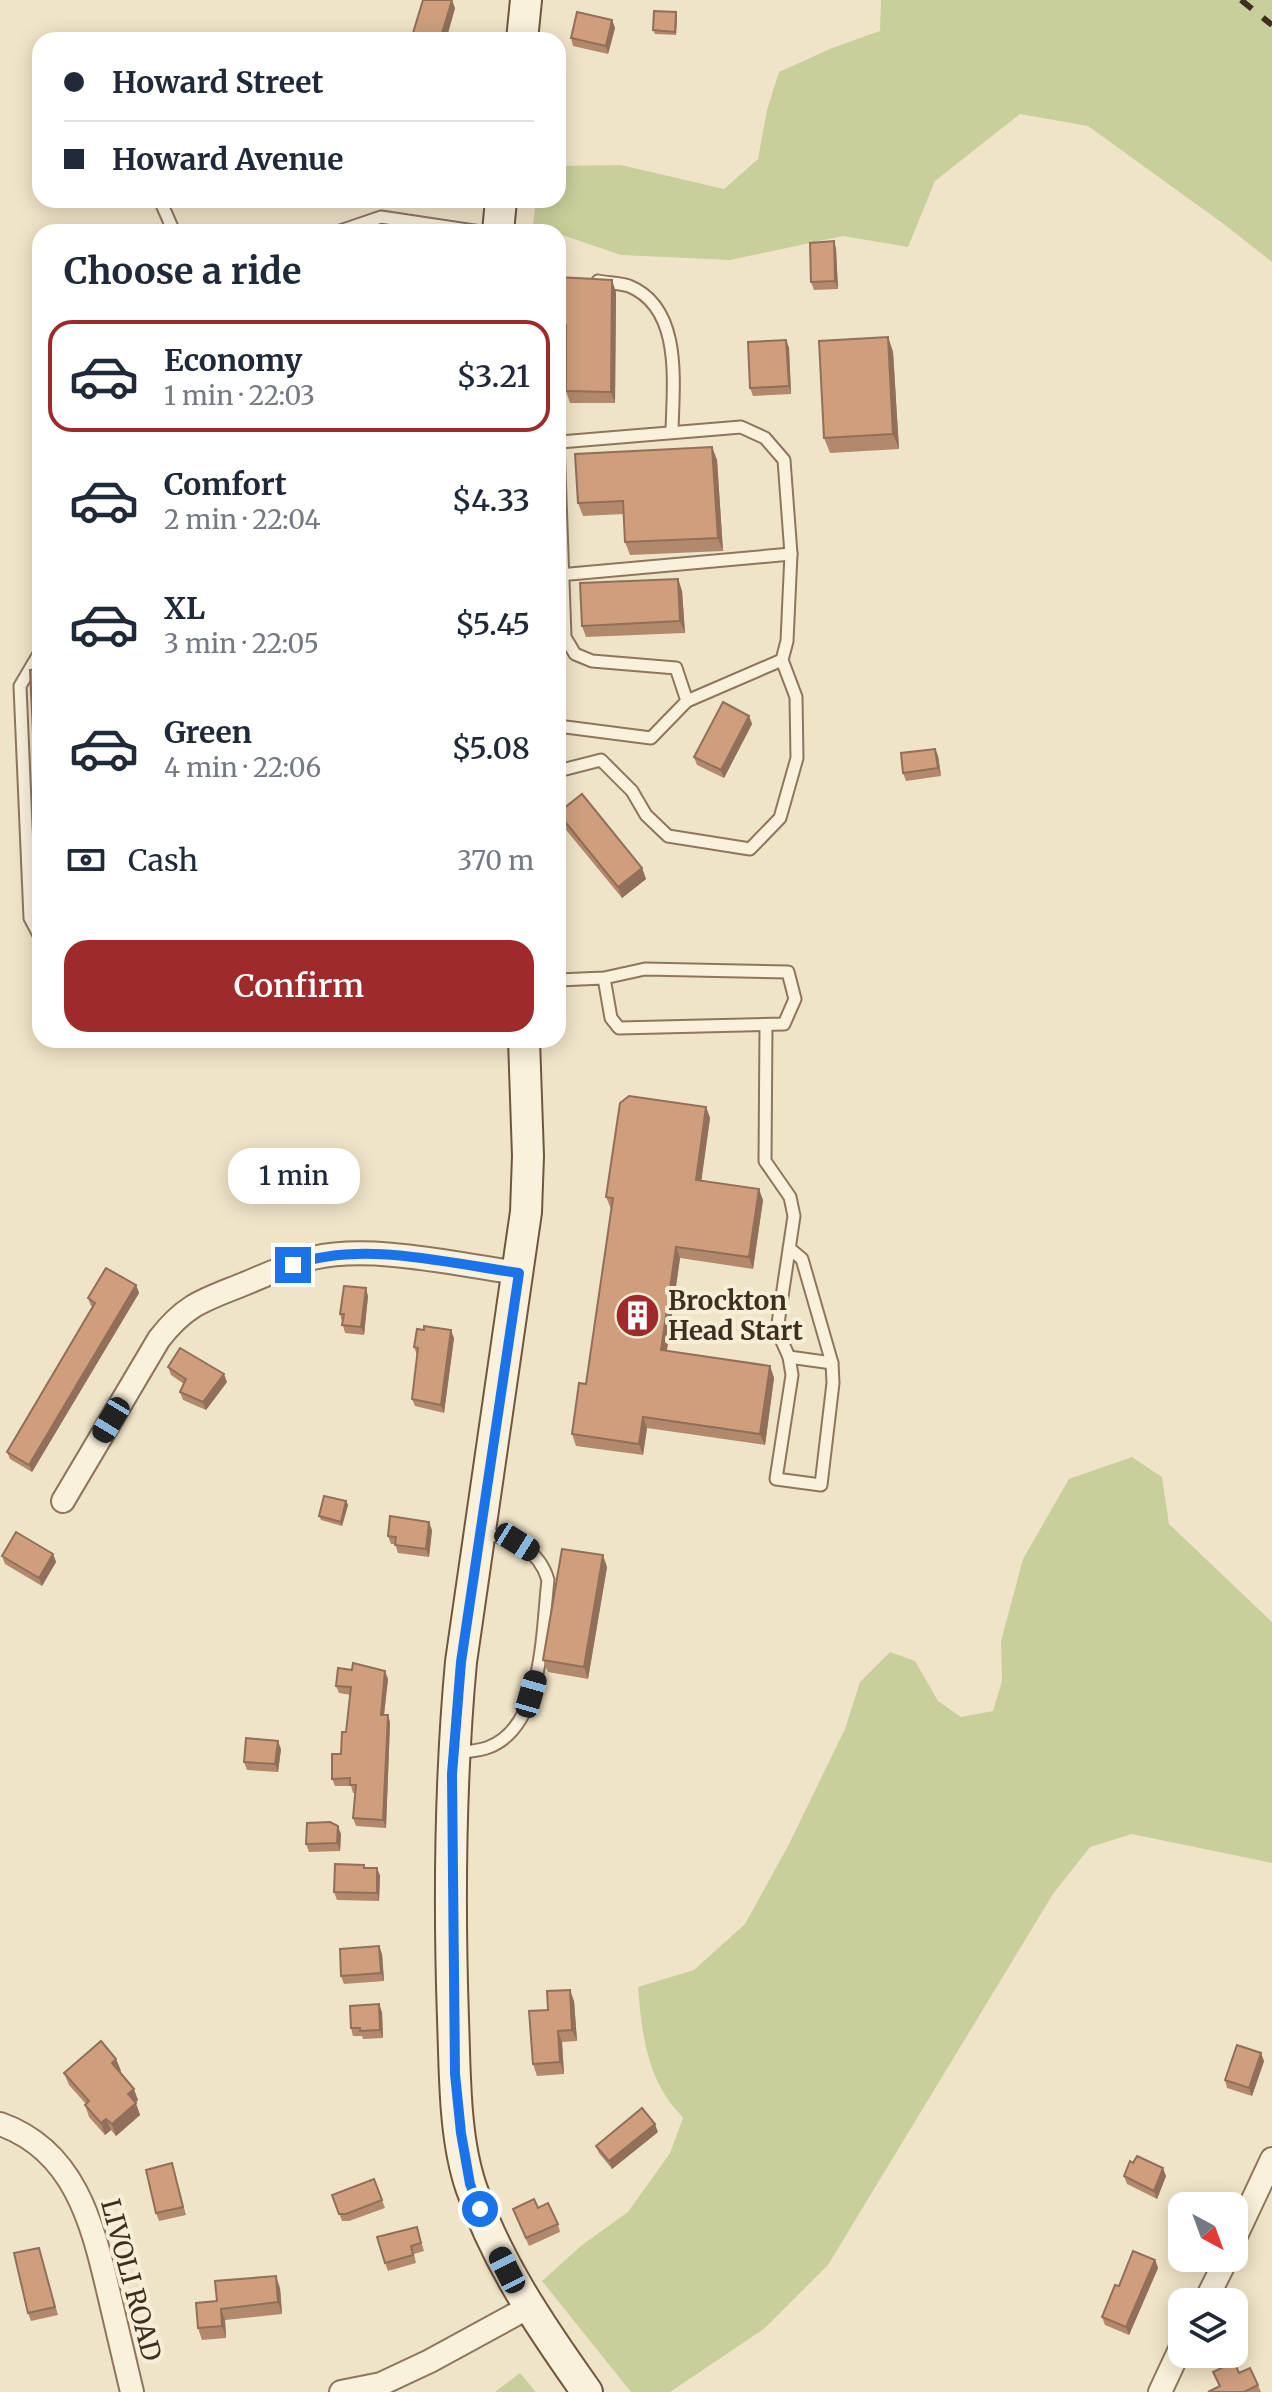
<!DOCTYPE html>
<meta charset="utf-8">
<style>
:root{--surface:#fff;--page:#f2f2f3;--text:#1f2937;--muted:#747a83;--line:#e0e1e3;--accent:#9e2a2b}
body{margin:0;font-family:Merriweather,serif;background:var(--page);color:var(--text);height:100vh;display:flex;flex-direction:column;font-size:30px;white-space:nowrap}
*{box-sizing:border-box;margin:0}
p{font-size:26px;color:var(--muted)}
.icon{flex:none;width:44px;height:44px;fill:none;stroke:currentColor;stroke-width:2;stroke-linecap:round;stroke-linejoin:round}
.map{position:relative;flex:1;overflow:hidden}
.drawer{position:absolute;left:32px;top:224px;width:534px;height:824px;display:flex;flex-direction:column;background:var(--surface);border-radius:24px;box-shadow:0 4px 20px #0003}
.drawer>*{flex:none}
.top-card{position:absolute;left:32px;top:32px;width:534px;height:176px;border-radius:24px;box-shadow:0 4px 20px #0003;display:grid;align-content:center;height:176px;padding:0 32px;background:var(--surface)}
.needle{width:52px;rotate:139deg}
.buttons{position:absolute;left:1168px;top:2192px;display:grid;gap:16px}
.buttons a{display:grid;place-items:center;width:80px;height:80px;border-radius:16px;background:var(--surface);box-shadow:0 4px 20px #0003;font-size:40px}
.end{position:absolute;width:36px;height:36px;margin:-18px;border:10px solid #1a73e8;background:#fff;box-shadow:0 0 0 4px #fff}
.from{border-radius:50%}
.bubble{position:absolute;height:56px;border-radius:24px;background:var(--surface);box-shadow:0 4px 20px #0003;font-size:26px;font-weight:600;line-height:56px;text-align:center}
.car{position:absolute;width:24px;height:48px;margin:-24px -12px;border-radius:10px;box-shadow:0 0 6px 2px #0007;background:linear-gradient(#222 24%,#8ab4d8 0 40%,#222 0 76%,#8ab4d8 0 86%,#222 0)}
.top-card b{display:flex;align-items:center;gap:28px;height:76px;font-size:30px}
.top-card b+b{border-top:2px solid var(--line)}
.top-card i{width:20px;height:20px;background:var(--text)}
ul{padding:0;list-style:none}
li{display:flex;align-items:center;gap:24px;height:112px;margin:0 16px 12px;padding:0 16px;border:4px solid transparent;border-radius:24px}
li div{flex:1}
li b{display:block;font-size:30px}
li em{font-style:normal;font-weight:600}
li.selected{border-color:var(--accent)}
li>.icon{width:72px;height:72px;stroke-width:1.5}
h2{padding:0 32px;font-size:36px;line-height:96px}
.pay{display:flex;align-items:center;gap:20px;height:88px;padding:0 32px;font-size:30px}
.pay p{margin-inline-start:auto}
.action{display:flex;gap:16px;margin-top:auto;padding:16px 32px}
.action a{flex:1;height:92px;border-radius:24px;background:var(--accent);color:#fff;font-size:32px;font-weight:600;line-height:92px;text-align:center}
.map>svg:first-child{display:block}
.green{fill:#c9cf9b}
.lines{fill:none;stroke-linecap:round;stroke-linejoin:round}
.service-casing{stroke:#8d765c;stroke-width:15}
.minor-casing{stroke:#8d765c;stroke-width:26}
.secondary-casing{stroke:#6f573f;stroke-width:34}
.service{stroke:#faf1dc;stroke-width:11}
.minor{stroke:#faf1dc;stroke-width:22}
.secondary{stroke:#faf1dc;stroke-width:30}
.rail{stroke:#3d2e20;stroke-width:6;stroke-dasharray:14 14;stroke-linecap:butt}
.wall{fill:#b2896c}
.shaded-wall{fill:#916f58}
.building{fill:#cf9f7d;stroke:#916f58;stroke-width:2}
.route{stroke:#1a73e8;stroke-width:10}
.labels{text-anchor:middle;stroke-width:8;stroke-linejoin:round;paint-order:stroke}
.poi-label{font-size:26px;font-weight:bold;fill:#3d2e20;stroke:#f7eed8;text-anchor:start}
.street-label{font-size:26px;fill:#3d2e20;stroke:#f7eed8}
</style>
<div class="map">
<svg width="1272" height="2392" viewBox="0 0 1272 2392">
<rect width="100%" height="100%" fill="#f0e4c8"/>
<g class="green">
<polygon points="881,0 1272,0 1272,262 1225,225 1088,126 1020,114 935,181 908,247 843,236 730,260 621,255 533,225 536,200 558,200 558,166 621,165 724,189 758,159 767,110 779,72 832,48 880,31"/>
<path d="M1132,1457L1162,1477L1169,1524L1272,1622V1863L1132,1834L1090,1847L1053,1894L828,2265L765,2328L670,2392H631L542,2281L582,2245L628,2212L670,2153L683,2118C678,2111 671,2105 667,2098C645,2066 641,2024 638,1987L694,1970L745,1924L788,1846L845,1729L860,1682L890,1652L915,1661L938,1701L961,1717L993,1711L1002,1681L1001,1641L1023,1559L1069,1479Z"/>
<polygon points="520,2373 536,2392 495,2392"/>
</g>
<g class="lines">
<defs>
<g id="service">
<polyline points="160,200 174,232"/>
<polyline points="337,232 381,217 481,232"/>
<path d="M598,281C608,283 620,283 629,286C683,308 673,384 672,431"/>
<polyline points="560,442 741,427 765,438 784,460 791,554 787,641 782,660 687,701"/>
<polyline points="558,443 565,637 575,654 592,661 676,668 687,701 651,738 558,726"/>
<polyline points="559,575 791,554"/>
<polyline points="40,652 20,686 30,918 40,937"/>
<polyline points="558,771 601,760 632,791 646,815 668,836 750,849 780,818 797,758 796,697 782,660"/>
<polyline points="558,980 604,978 645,969 788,972 795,999 784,1024 619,1028 611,1018 604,978"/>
<polyline points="766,1025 765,1161 790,1197 794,1216 777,1330 789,1357 792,1375 776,1479 821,1485 833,1383 832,1363 802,1259 789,1248"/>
<polyline points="789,1357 832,1363"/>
<path d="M458,1753C467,1751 480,1751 489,1747C544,1726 542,1629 548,1580C538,1546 511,1540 480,1531"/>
</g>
<g id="minor">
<path d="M63,1501L159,1339C186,1304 204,1300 244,1284C266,1275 289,1264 313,1258C373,1244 458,1265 519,1273"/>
<path d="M0,2124C74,2150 92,2222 108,2290C116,2324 124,2358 132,2392"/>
<polyline points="1234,2240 1272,2159"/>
<polyline points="1205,2302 1227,2258"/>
<polyline points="341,2392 381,2384 430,2361 529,2307"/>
<polyline points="1160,2392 1182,2345"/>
</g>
<g id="secondary">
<polyline points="522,40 526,0"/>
<polyline points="498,232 501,200"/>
<path d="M524,1040L528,1156L526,1212L461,1662C450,1781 449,1900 453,2019C455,2072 454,2137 471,2187C497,2263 541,2327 587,2392"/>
</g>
</defs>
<use href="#service" class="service-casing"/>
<use href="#minor" class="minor-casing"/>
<use href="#secondary" class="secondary-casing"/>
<use href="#service" class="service"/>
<use href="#minor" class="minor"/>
<use href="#secondary" class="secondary"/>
<polyline class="rail" points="1241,0 1272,25"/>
</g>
<g class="wall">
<polygon points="455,8 446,40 416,40 413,33"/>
<polygon points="677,16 676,35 655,34 653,30"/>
<polygon points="612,20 615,28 608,54 573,46 571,38"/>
<polygon points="834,241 836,249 838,289 814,290 811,282"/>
<polygon points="558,277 616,292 615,403 570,403 566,391 566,337 562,337 558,326"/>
<polygon points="888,337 893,352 899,449 830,453 824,438"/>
<polygon points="786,340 789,348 791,394 753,396 750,388"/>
<polygon points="712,447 717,460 723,551 630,555 625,542 624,514 583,516 578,503"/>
<polygon points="678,579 682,591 685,633 586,637 582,626"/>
<polygon points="749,716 752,724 724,778 697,765 694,757"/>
<polygon points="935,749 938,756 941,776 906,781 903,773"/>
<polygon points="558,813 642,868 646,879 622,898 562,825"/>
<polygon points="706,1107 710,1118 701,1180 763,1200 753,1269 680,1258 667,1351 770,1366 774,1378 765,1445 647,1428 643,1455 576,1446 572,1434 586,1384 611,1209 606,1197"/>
<polygon points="136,1285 139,1293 32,1472 10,1459 7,1452 93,1307 91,1306 88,1298"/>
<polygon points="368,1296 364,1335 345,1333 340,1314"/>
<polygon points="454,1338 444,1413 415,1406 412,1399 417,1355 414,1347"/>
<polygon points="168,1367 227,1382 206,1410 183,1400 180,1392 184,1384 171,1375"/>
<polygon points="346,1501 348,1505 342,1526 321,1520 319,1516"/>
<polygon points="432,1530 429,1557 398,1553 395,1544 391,1544 388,1536"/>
<polygon points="53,1554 56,1562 42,1586 5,1564 2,1556"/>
<polygon points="607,1567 588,1679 548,1672 543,1660"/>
<polygon points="388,1679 384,1715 388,1715 390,1723 386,1828 356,1826 353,1818 355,1793 353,1793 351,1786 335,1786 332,1779 346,1732 351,1695 339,1693 336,1686"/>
<polygon points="281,1749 278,1772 247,1770 244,1762"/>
<polygon points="341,1834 340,1851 309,1852 306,1844"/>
<polygon points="377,1868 380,1876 379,1901 337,1900 334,1892"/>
<polygon points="382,1954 384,1981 344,1984 341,1976"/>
<polygon points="574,2001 577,2041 562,2042 564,2074 537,2076 533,2064 548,2010"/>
<polygon points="382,2012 383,2038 363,2039 362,2036 353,2036 351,2028"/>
<polygon points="116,2059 121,2071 119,2072 138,2100 135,2103 140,2115 116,2136 111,2130 105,2135 89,2117 85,2105 86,2104 69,2085 64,2073"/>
<polygon points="1264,2061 1252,2096 1227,2088 1225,2080"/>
<polygon points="658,2132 612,2169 599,2153 596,2146"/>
<polygon points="172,2163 186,2215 159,2221 156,2213"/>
<polygon points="1124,2176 1166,2176 1157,2199 1127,2184"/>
<polygon points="374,2179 385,2208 349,2221 342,2221 332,2195"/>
<polygon points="538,2208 558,2224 560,2232 529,2246 516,2217"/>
<polygon points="417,2227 424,2251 414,2254 416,2263 388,2271 385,2263"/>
<polygon points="41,2256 58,2315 31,2321 28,2313"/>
<polygon points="1155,2260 1158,2268 1129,2335 1105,2325 1102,2317"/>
<polygon points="280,2288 282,2314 225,2320 226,2338 202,2340 198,2328 217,2301"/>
<polygon points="1213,2372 1239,2373 1258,2385 1261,2392 1208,2392 1219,2386"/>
</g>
<g class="shaded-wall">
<polygon points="452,0 455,8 446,40 440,40"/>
<polygon points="676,12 677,16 676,35 675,32"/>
<polygon points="612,20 615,28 608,54 606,46"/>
<polygon points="834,241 836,249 838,289 835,281"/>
<polygon points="612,280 616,292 615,403 611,392"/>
<polygon points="888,337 893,352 899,449 893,434"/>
<polygon points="786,340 789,348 791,394 789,386"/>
<polygon points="712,447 717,460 723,551 718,538"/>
<polygon points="678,579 682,591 685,633 680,621"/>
<polygon points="749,716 752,724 724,778 721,770"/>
<polygon points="935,749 938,756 941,776 938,768"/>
<polygon points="642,868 646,879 622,898 618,887"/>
<polygon points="706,1107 710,1118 700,1191 696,1180"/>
<polygon points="759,1189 763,1200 753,1269 749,1257"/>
<polygon points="676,1247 680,1258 665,1362 661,1350"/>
<polygon points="136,1285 139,1293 32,1472 29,1465"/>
<polygon points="366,1288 368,1296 364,1335 361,1327"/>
<polygon points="451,1330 454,1338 444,1413 441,1405"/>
<polygon points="770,1366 774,1378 765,1445 760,1434"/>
<polygon points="224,1374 227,1382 206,1410 203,1402"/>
<polygon points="643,1417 647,1428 643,1455 639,1444"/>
<polygon points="346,1501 348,1505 342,1526 341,1522"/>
<polygon points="429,1522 432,1530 429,1557 426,1549"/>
<polygon points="53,1554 56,1562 42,1586 39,1578"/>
<polygon points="603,1555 607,1567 588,1679 584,1667"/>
<polygon points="385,1671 388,1679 383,1723 381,1715"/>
<polygon points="388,1715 390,1723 386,1828 383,1820"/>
<polygon points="278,1741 281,1749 278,1772 275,1764"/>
<polygon points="338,1826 341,1834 340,1851 337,1843"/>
<polygon points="377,1868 380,1876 379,1901 377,1893"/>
<polygon points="379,1946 382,1954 384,1981 381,1973"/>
<polygon points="570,1990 574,2001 577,2041 572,2030"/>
<polygon points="379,2004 382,2012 383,2038 380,2030"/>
<polygon points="558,2031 562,2042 564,2074 560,2062"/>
<polygon points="1261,2053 1264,2061 1252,2096 1249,2088"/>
<polygon points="116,2059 121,2071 116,2075 112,2063"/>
<polygon points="134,2089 138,2100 132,2106 128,2094"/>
<polygon points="136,2103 140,2115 116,2136 112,2124"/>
<polygon points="106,2119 111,2130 105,2135 101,2123"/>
<polygon points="655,2124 658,2132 612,2169 609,2161"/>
<polygon points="1163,2168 1166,2176 1157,2199 1154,2191"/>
<polygon points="1155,2260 1158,2268 1129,2335 1126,2327"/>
<polygon points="276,2276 280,2288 282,2314 278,2302"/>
<polygon points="221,2309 225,2320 226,2338 222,2326"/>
</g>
<g class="building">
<polygon points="423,0 452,0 440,40 413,33"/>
<polygon points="654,11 676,12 675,32 653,30"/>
<polygon points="577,12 612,20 606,46 571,38"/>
<polygon points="834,241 835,281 811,282 810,243"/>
<polygon points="558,277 612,280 611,392 566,391 566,325 558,325"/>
<polygon points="888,337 893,434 824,438 819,341"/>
<polygon points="786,340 789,386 750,388 748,342"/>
<polygon points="712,447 718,538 625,542 623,501 578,503 575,454"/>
<polygon points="678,579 680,621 582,626 580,583"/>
<polygon points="40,669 40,878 30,670"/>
<polygon points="723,702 749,716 721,770 694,757"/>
<polygon points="935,749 938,768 903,773 901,753"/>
<polygon points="582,794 642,868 618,887 558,813"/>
<polygon points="629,1096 706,1107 696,1180 759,1189 749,1257 676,1247 661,1350 770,1366 760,1434 643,1417 639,1444 572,1434 579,1383 586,1384 613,1198 606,1197 620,1103"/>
<polygon points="106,1268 136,1285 29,1465 7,1452 95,1303 88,1298"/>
<polygon points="344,1286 366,1288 361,1327 342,1325 344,1314 340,1314"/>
<polygon points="424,1326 451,1330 441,1405 412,1399 418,1348 414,1347 417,1329 424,1330"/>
<polygon points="180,1348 224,1374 203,1402 180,1392 186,1379 168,1367"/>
<polygon points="324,1496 346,1501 341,1522 319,1516"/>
<polygon points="390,1516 429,1522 426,1549 395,1545 396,1537 388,1536"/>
<polygon points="16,1532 53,1554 39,1578 2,1556"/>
<polygon points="562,1549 603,1555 584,1667 543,1660"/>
<polygon points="353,1663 385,1671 381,1715 388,1715 383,1820 353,1818 356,1785 350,1785 350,1778 332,1779 332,1754 341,1754 342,1732 346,1732 351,1687 336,1686 338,1668 352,1670"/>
<polygon points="246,1738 278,1741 275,1764 244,1762"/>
<polygon points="330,1822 338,1826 337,1843 306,1844 307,1823"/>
<polygon points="335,1864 364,1865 364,1868 377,1868 377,1893 334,1892"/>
<polygon points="379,1946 381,1973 341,1976 340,1949"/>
<polygon points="570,1990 572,2030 558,2031 560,2062 533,2064 529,2011 548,2010 547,1991"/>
<polygon points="379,2004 380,2030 360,2031 360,2028 351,2028 350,2006"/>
<polygon points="101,2041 116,2059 112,2063 134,2089 128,2094 136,2103 112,2124 106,2119 101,2123 85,2105 89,2101 64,2073"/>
<polygon points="1237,2045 1261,2053 1249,2088 1225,2080"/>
<polygon points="642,2108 655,2124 609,2161 596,2146"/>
<polygon points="1137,2156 1163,2168 1154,2191 1124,2176 1130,2161 1133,2163"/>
<polygon points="172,2163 183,2207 156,2213 146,2170"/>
<polygon points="374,2179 382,2200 346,2214 339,2214 332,2195"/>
<polygon points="534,2199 538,2208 548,2203 558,2224 526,2238 513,2209"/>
<polygon points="417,2227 421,2243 411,2246 413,2255 385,2263 377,2237"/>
<polygon points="39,2248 55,2307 28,2313 14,2253"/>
<polygon points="1133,2251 1155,2260 1126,2327 1102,2317 1115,2285 1119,2286"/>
<polygon points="276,2276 278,2302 221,2309 222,2326 198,2328 196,2303 217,2301 215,2281"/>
<polygon points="1234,2362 1239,2373 1250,2368 1258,2385 1244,2392 1208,2392 1220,2386 1213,2372"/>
</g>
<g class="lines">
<path class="route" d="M293,1265C362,1240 447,1263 519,1273L461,1662L452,1774L455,2074L461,2133L470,2184L480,2209"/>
</g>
<defs>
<symbol id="building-disc" viewBox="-11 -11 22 22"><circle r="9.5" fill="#9e2a2b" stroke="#f7eed8"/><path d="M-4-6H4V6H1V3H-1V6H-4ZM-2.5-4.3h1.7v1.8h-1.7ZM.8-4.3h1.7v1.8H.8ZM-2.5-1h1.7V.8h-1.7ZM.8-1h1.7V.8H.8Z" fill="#fff"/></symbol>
</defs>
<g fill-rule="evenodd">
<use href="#building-disc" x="612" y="1290" width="51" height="51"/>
</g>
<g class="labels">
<g class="poi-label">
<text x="668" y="1310">Brockton<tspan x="668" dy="30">Head Start</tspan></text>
</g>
<g class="street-label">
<text transform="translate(131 2280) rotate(75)" y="9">LIVOLI ROAD</text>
</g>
</g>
</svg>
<div class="buttons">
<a><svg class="needle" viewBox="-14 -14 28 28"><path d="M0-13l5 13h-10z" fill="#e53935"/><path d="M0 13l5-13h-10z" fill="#747a83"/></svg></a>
<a><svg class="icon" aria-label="layers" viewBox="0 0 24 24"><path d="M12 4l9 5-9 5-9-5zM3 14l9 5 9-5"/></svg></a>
</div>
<i class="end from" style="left:480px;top:2209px"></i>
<i class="end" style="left:293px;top:1265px"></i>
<div class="bubble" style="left:228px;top:1148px;width:132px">1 min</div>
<i class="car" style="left:111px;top:1420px;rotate:211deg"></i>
<i class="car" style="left:517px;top:1542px;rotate:122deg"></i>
<i class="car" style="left:531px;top:1694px;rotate:16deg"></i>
<i class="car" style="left:507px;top:2270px;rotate:333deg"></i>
<div class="top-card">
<b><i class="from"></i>Howard Street</b>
<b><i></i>Howard Avenue</b>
</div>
<section class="drawer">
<h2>Choose a ride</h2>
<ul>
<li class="selected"><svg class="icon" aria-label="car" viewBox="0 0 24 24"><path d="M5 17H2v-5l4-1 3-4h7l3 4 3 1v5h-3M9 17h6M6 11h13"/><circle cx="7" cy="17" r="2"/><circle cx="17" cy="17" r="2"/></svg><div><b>Economy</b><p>1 min · 22:03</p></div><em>$3.21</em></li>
<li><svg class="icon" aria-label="car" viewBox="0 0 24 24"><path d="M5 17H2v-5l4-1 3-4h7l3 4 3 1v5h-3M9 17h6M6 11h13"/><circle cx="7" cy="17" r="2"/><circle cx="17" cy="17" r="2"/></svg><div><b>Comfort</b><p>2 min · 22:04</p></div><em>$4.33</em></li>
<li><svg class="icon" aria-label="car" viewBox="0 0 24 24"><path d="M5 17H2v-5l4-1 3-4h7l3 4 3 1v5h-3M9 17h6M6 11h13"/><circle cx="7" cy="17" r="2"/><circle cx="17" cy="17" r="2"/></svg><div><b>XL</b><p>3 min · 22:05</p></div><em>$5.45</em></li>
<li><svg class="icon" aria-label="car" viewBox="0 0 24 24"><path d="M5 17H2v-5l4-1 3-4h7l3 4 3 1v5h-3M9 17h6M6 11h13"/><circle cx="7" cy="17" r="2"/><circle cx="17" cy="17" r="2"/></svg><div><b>Green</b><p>4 min · 22:06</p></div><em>$5.08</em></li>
</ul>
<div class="pay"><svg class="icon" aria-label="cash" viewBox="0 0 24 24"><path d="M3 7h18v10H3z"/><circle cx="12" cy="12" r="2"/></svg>Cash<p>370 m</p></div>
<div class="action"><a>Confirm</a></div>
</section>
</div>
